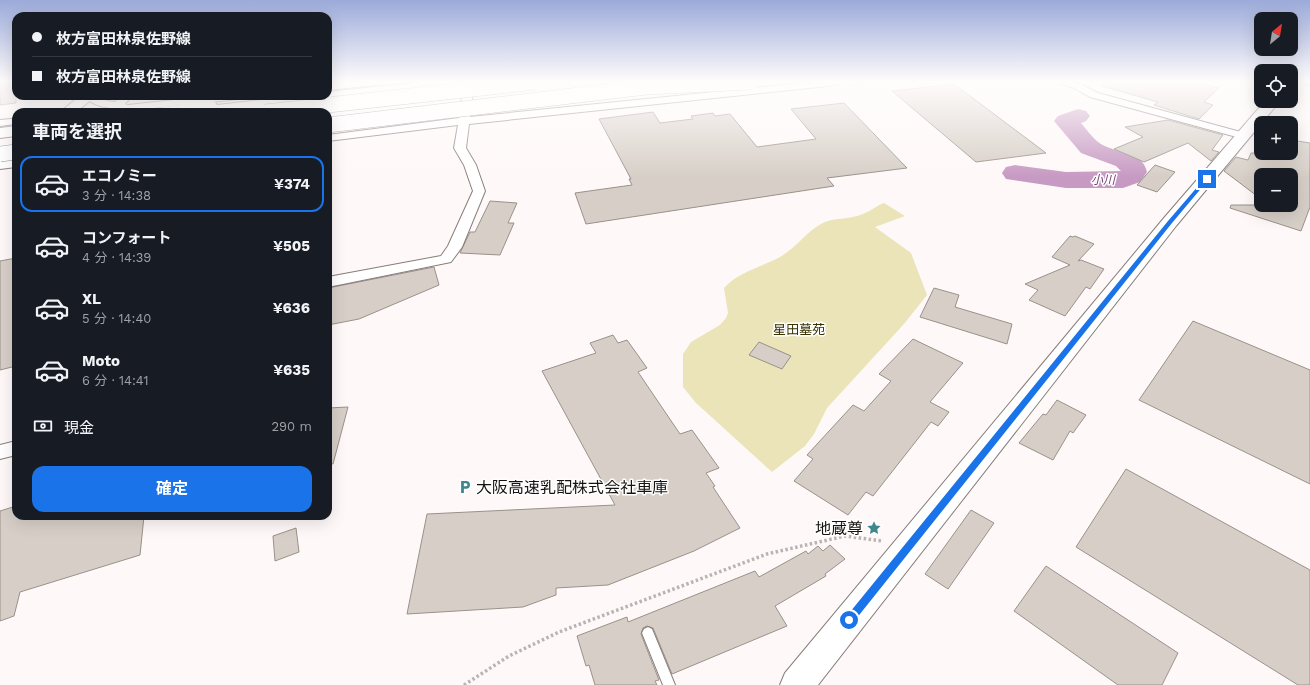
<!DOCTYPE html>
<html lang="ja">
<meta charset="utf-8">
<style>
:root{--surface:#171b24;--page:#20242c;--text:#f1f3f6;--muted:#9ea1a6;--line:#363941;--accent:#1a73e8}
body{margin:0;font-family:"Work Sans","Noto Sans JP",sans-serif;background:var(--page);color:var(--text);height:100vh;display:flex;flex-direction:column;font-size:15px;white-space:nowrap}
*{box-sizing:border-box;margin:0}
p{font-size:13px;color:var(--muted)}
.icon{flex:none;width:22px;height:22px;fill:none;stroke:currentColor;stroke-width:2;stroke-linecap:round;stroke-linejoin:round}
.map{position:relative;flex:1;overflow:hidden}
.panel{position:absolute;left:12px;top:108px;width:320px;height:412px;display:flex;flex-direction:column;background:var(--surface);border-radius:12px;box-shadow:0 4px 16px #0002}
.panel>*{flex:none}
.banner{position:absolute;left:12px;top:12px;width:320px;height:88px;border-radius:12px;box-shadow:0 4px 16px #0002;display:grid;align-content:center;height:88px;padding:0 20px;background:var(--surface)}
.needle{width:26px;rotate:30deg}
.tools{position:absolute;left:1254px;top:12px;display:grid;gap:8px}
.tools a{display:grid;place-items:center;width:44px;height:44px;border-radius:8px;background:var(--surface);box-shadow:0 4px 16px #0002;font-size:20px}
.end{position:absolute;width:18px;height:18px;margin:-9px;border:5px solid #1a73e8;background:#fff;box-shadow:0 0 0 2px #fff}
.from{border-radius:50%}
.banner b{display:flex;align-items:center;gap:14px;height:38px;font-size:15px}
.banner b+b{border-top:1px solid var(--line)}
.banner i{width:10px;height:10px;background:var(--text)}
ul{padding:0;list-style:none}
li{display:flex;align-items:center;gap:12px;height:56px;margin:0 8px 6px;padding:0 12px;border:2px solid transparent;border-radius:12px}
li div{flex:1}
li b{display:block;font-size:15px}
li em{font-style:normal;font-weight:700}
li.active{border-color:var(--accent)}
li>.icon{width:36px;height:36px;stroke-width:1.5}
h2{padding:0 20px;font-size:18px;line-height:48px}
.pay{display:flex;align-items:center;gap:10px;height:44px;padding:0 20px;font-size:15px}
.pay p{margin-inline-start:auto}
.button{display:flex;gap:8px;margin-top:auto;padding:8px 20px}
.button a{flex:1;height:46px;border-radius:12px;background:var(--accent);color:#fff;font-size:16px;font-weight:700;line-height:46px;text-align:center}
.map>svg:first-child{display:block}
.green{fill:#eae4b8}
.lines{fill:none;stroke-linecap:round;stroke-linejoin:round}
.river{fill:#c79ac3;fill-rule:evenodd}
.building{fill:#d7cfc7;stroke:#99918a}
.lane-casing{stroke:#887d7a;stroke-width:2}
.street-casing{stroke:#887d7a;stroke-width:2}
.secondary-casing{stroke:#887d7a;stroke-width:2}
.primary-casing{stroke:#887d7a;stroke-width:2}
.highway-casing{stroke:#887d7a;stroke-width:2}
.path-far1{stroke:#b8b4b3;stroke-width:1.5;stroke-dasharray:1.5 1.5;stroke-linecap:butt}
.path{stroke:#b8b4b3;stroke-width:3.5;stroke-dasharray:2.5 2.5;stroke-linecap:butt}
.lane{fill:#fff;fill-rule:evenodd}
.street{fill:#fff;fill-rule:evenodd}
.secondary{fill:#fff;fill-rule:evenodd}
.primary{fill:#fff;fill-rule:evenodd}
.highway{fill:#fff;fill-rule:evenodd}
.highway-bridge-casing{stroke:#887d7a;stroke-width:16;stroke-linecap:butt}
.highway-bridge{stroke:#fff;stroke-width:15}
.route{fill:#1a73e8}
.labels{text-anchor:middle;stroke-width:3;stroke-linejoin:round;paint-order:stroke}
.far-water-label{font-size:12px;font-style:italic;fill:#743c71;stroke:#fff}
.park-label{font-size:13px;fill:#373100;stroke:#fff}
.near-poi-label{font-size:16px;fill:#171312;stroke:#fff;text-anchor:start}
</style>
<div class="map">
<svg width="1310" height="685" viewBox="0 0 1310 685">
<rect width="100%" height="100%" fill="#fef9f8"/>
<path class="green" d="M884,203L905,216L875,227L911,253L927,295L904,324L827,408L814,434L805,446L772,472L696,403L683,387V354L691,342L720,325L726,318L728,313L724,288C738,272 762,267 780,257C796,248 806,232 821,224C833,217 850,220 863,214C871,211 876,206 884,203Z"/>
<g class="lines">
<path class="river" d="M1078,109L1086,111L1090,116L1086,121L1081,123C1086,129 1092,137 1098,142C1113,154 1142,149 1147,172L1140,182L1123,188H1066L1006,179L1002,173L1006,167L1015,165L1066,172L1121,171L1116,166L1081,153L1054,121L1058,116Z"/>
</g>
<g class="building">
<polygon points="0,82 16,82 16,103 0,105"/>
<polygon points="1103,82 1196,82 1219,88 1204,102 1213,105 1199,119 1154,105 1158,102 1102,86"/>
<polygon points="954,84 1046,153 976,162 892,91"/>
<polygon points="844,103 907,168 827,178 834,186 586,224 575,193 632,185 629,179 631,179 599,119 653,112 660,123 693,119 691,116 713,113 715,116 730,114 757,147 816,139 791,109"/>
<polygon points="1168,120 1223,135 1212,150 1219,152 1211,161 1188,143 1144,162 1114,149 1143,137 1125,127"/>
<polygon points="1291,140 1310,143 1310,207 1301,231 1230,208 1231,205 1291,205 1291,175 1261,175 1261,199 1224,171 1236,157 1248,160 1251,153 1291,153"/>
<polygon points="1155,165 1175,172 1157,192 1137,185"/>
<polygon points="490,201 517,203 508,223 514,223 500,255 460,253 470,232 475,232"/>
<polygon points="1070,236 1073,237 1075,236 1094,244 1078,261 1081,260 1104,269 1090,289 1086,287 1065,316 1029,300 1038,290 1025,284 1070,265 1052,257"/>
<polygon points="16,258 16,366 0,370 0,261"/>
<polygon points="434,267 439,285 359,319 328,325 328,288"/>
<polygon points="934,288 959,295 955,307 1012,324 1007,344 920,317"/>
<polygon points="1193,321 1310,370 1310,484 1139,400"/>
<polygon points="613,335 618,343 627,340 647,368 638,372 680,434 692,430 719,468 706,473 715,486 713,487 740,528 694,551 608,585 556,588 556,595 523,607 407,614 427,514 615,505 542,371 596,353 590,343"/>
<polygon points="913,339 963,363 930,402 949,412 938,426 931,422 873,496 866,492 848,515 794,481 813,459 807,455 853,405 864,411 891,381 879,374"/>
<polygon points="759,342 791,356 782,369 749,355"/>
<polygon points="1057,400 1086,415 1073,433 1070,431 1053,460 1019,443 1043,414 1046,415"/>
<polygon points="348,407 333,464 328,463 328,408"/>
<polygon points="1126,469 1310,570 1310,685 1298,685 1076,547"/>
<polygon points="16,506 16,516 144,516 140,555 20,592 14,616 0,621 0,511"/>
<polygon points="971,510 994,523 948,589 925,574"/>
<polygon points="296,528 299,552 275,561 273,536"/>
<polygon points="830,545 845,559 825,574 826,576 775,606 787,626 672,674 653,628 647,626 643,628 641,634 659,680 655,681 657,685 595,685 589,665 586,666 577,636 627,617 628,622 755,571 759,577 806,551 808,554 818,546 823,551"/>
<polygon points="1046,566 1178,653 1162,685 1118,685 1014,611"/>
</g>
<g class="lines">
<defs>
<polygon id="lane" points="648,627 652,629 675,685 663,685 642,633 644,629"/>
<g id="street">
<polygon points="352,82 380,82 375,85 328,90 328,84"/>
<polygon points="464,82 474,82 470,117 813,82 842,82 837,85 469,124 466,148 476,165 485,191 462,247 451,262 328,287 328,277 441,256 448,246 473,191 464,165 454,148 458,125 328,141 328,135 459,118"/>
<polygon points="1059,82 1078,83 1098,93 1248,134 1250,136 1244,139 1090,97 1072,87 1061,84"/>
<polygon points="1302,82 1310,82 1310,85 1304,84"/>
<path d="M84,96C96,96 104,101 115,102L121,96H132L125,104L128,105L210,96H244L239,99L127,111C112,107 95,109 84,96Z"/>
<polygon points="11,119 15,120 16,123 15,124 0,126 0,120"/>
<polygon points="16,441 16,455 0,459 0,445"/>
</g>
<polygon id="secondary" points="80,96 96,96 76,112 60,112"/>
<polygon id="primary" points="1265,101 1280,101 1176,226 818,685 780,685 785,673 1164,218"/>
<g id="highway">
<polygon points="421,82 458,82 456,85 451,86 232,112 151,112 153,109 158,108 210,101 215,102 217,105 296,96 328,96 328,92"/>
<polygon points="16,126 16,136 0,138 0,128"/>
<polygon points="16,157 16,167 0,169 0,159"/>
</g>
</defs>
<use href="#lane" class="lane-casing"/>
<use href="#street" class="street-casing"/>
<use href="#secondary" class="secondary-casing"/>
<use href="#primary" class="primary-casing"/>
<use href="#highway" class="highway-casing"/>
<polyline class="path-far1" points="851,85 888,82"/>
<polyline class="path" points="464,685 509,656 559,632 767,554 845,536 882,541"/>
<use href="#lane" class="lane"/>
<use href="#street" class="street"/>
<use href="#secondary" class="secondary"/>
<use href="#primary" class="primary"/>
<use href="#highway" class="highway"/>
<defs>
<g id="highway-bridge">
<polyline points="265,112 536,82"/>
<polyline points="328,125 646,87 752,82"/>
<polyline points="0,154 16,152"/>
</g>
</defs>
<use href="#highway-bridge" class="highway-bridge-casing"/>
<use href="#highway-bridge" class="highway-bridge"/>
</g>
<linearGradient id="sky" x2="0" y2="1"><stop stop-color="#9baad9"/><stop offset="0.46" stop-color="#fffcfc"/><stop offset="1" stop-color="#fffcfc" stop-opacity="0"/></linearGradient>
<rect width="1310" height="177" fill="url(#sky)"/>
<polygon class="route" points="1205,178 1209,179 1172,223 852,624 849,625 846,624 844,620 846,617 1168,221"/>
<defs>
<symbol id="parking-bare" viewBox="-9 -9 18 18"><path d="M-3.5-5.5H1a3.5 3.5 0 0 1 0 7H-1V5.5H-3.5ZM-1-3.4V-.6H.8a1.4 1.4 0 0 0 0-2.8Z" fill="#3f878c" stroke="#fff" stroke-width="2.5" paint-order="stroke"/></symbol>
<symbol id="sight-bare" viewBox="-9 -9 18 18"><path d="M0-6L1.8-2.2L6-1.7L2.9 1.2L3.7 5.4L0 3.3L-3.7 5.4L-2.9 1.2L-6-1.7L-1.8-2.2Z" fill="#3f878c" stroke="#fff" stroke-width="2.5" paint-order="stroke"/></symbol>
</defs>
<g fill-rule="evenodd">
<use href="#parking-bare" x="455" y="477" width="20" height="20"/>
<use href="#sight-bare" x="864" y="518" width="20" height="20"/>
</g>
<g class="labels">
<g class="far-water-label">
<text x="1103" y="184">小川</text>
</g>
<g class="park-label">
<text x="799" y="334">星田墓苑</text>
</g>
<g class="near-poi-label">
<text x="476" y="493">大阪高速乳配株式会社車庫</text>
<text x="863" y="534" text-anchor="end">地蔵尊</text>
</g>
</g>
</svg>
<div class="tools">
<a><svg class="needle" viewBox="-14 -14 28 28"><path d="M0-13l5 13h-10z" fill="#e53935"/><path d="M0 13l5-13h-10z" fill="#9ea1a6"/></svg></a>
<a><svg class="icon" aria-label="locate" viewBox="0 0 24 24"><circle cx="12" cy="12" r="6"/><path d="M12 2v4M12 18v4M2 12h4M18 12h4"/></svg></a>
<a>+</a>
<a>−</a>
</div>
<i class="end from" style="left:849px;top:620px"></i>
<i class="end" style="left:1207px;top:179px"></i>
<div class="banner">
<b><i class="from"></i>枚方富田林泉佐野線</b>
<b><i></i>枚方富田林泉佐野線</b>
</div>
<section class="panel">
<h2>車両を選択</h2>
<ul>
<li class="active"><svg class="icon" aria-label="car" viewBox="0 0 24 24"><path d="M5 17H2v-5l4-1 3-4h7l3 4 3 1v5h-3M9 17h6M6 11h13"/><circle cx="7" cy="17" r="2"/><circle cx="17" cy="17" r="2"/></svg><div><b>エコノミー</b><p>3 分 · 14:38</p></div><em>¥374</em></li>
<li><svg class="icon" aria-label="car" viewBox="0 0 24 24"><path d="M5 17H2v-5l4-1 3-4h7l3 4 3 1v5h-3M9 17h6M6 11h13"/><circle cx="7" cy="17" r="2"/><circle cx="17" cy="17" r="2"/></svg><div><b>コンフォート</b><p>4 分 · 14:39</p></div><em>¥505</em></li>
<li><svg class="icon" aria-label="car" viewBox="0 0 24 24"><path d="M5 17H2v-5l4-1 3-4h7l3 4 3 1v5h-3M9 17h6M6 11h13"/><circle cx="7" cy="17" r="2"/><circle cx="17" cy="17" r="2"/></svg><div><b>XL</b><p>5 分 · 14:40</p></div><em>¥636</em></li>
<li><svg class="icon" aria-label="car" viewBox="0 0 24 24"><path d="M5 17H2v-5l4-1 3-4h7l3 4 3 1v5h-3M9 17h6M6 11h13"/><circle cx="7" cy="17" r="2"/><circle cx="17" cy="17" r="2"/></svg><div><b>Moto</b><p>6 分 · 14:41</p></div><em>¥635</em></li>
</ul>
<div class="pay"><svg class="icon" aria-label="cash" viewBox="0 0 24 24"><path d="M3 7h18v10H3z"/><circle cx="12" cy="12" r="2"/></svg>現金<p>290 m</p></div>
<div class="button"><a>確定</a></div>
</section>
</div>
